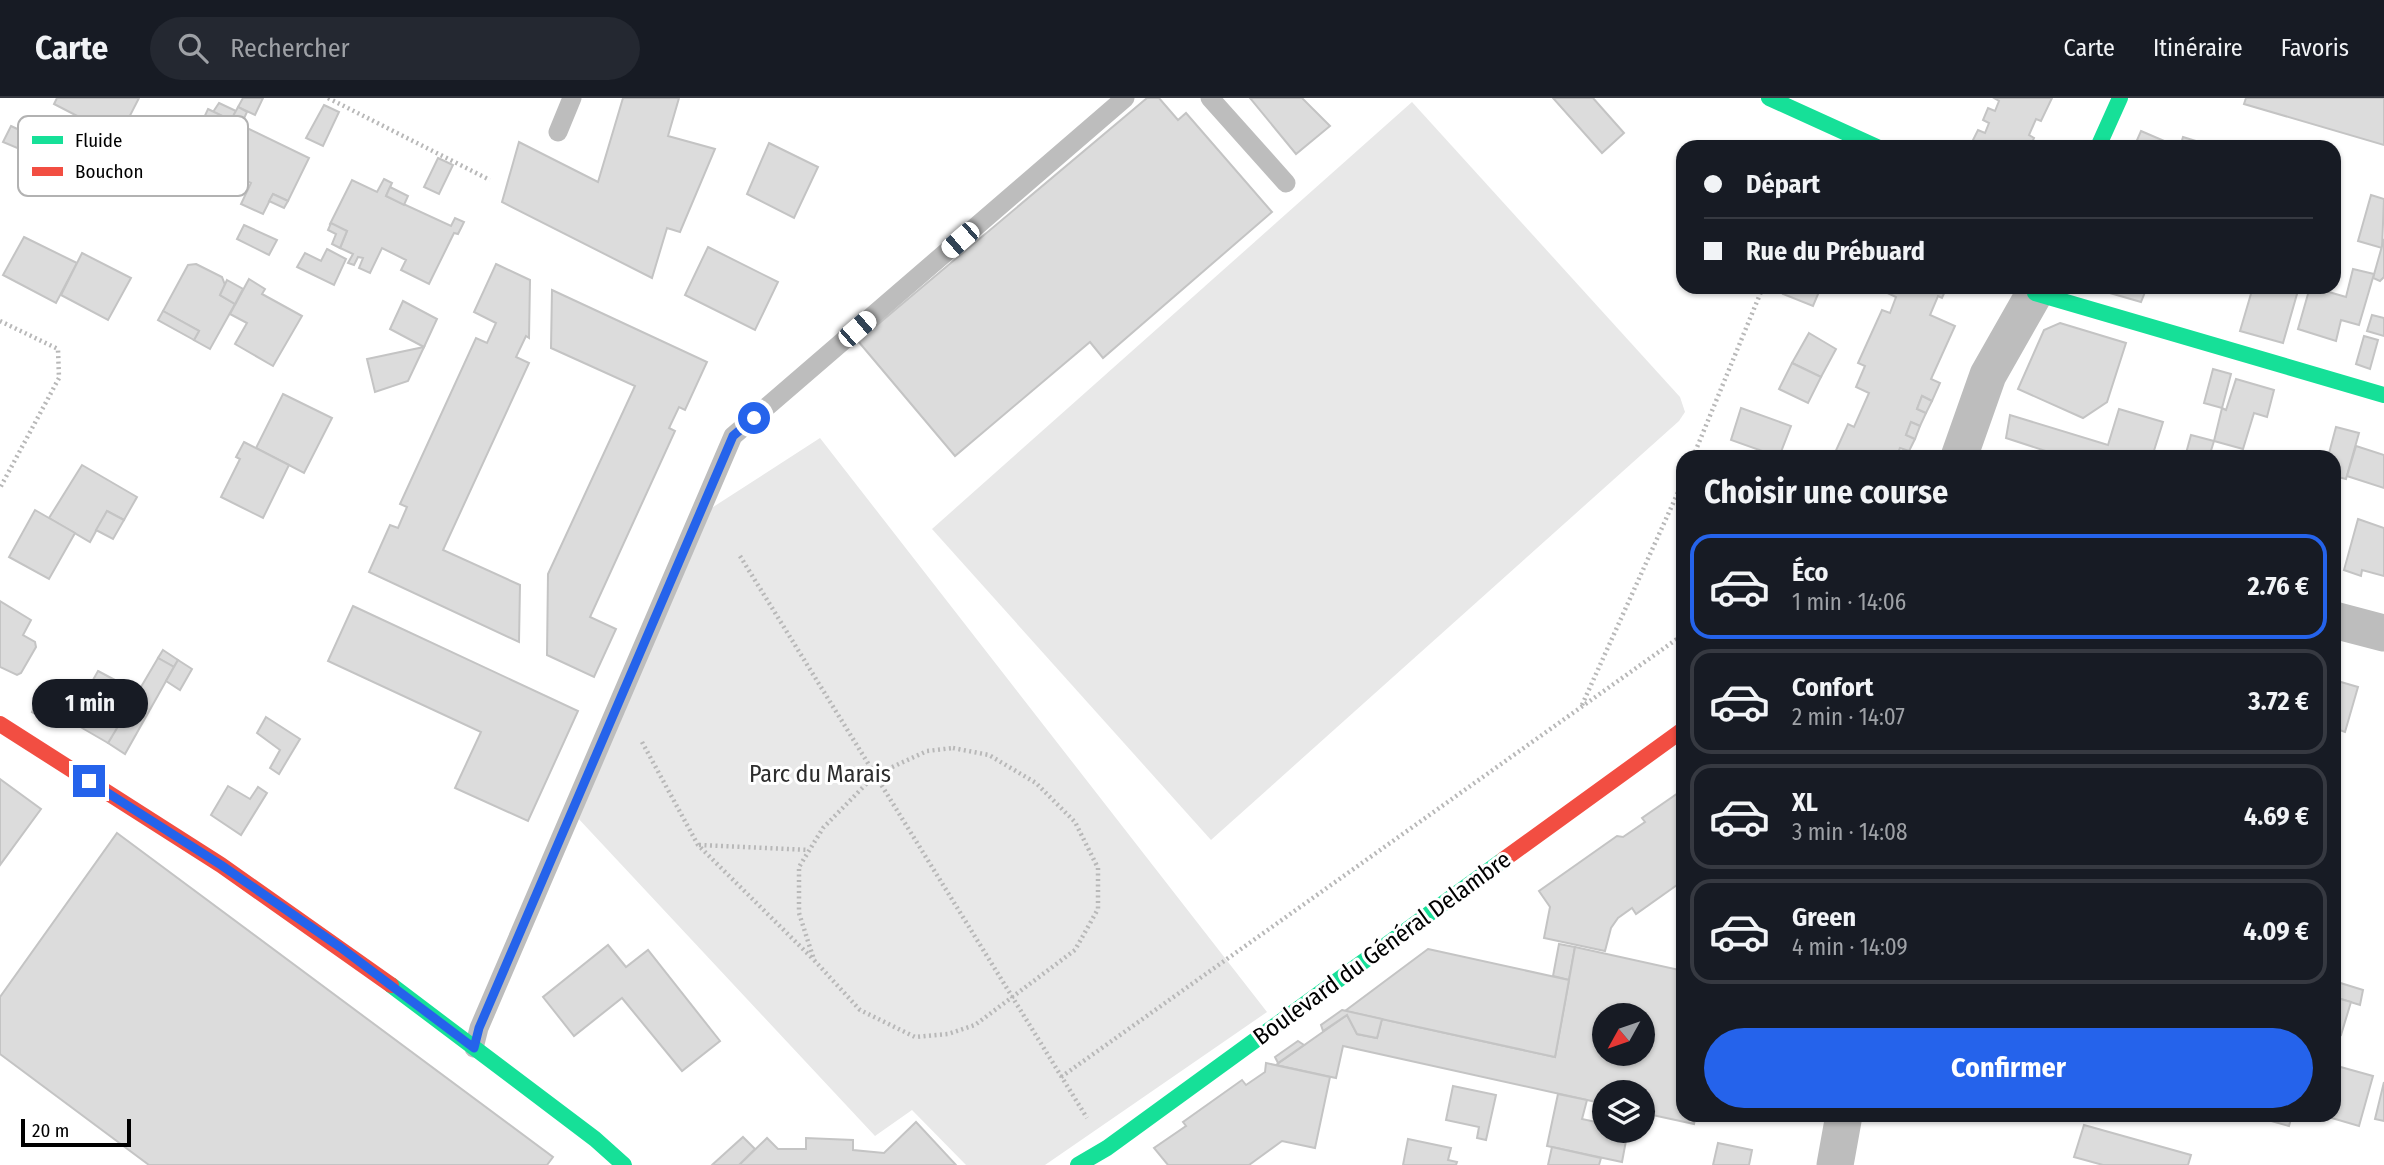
<!DOCTYPE html>
<html lang="fr">
<meta charset="utf-8">
<style>
:root{--surface:#171b24;--page:#242831;--text:#f1f3f6;--muted:#9ea1a6;--line:#363941;--accent:#2563eb}
body{margin:0;font-family:"Fira Sans Condensed",sans-serif;background:var(--page);color:var(--text);height:100vh;display:flex;flex-direction:column;font-size:26px;white-space:nowrap}
*{box-sizing:border-box;margin:0}
p{font-size:23px;color:var(--muted)}
.icon{flex:none;width:38px;height:38px;fill:none;stroke:currentColor;stroke-width:2;stroke-linecap:round;stroke-linejoin:round}
.map{position:relative;flex:1;overflow:hidden}
.sheet{position:absolute;left:1676px;top:352px;width:665px;height:672px;display:flex;flex-direction:column;background:var(--surface);border-radius:21px;box-shadow:0 2px 5px #0004}
.sheet>*{flex:none}
.hud{position:absolute;left:1676px;top:42px;width:665px;height:154px;border-radius:21px;box-shadow:0 2px 5px #0004;display:grid;align-content:center;height:154px;padding:0 28px;background:var(--surface)}
.needle{width:46px;rotate:230deg}
.buttons{position:absolute;left:1592px;top:905px;display:grid;gap:14px}
.buttons a{display:grid;place-items:center;width:63px;height:63px;border-radius:50%;background:var(--surface);box-shadow:0 2px 5px #0004;font-size:35px}
.scale{position:absolute;left:21px;bottom:18px;width:110px;box-sizing:border-box;padding-left:7px;border:4px solid #000;border-top:0;font-size:19px;line-height:24px;white-space:nowrap;color:#000;-webkit-text-stroke:5px #fff;paint-order:stroke}
.end{position:absolute;width:32px;height:32px;margin:-16px;border:9px solid #2563eb;background:#fff;box-shadow:0 0 0 4px #fff}
.from{border-radius:50%}
.bubble{position:absolute;height:49px;border-radius:24px;background:var(--surface);box-shadow:0 2px 5px #0004;font-size:23px;font-weight:700;line-height:49px;text-align:center}
.car{position:absolute;width:21px;height:42px;margin:-21px -10px;border-radius:9px;box-shadow:0 0 5px 2px #0007;background:linear-gradient(#fff 24%,#345 0 40%,#fff 0 76%,#345 0 86%,#fff 0)}
.hud b{display:flex;align-items:center;gap:24px;height:66px;font-size:26px}
.hud b+b{border-top:2px solid var(--line)}
.hud i{width:18px;height:18px;background:var(--text)}
ul{padding:0;list-style:none}
li{display:flex;align-items:center;gap:21px;height:105px;margin:0 14px 10px;padding:0 14px;border:4px solid var(--line);border-radius:21px}
li div{flex:1}
li b{display:block;font-size:26px}
li em{font-style:normal;font-weight:700}
li.active{border-color:var(--accent)}
li>.icon{width:63px;height:63px;stroke-width:1.5}
h2{padding:0 28px;font-size:32px;line-height:84px}
.cta{display:flex;gap:14px;margin-top:auto;padding:14px 28px}
.cta a{flex:1;height:80px;border-radius:42px;background:var(--accent);color:#fff;font-size:28px;font-weight:700;line-height:80px;text-align:center}
header{display:flex;align-items:center;gap:42px;box-sizing:border-box;height:98px;padding:0 35px;background:var(--surface);border-bottom:2px solid var(--line)}
header strong{font-size:33px}
nav{display:flex;gap:38px;margin-inline-start:auto;font-size:24px}
.search{width:490px;height:63px;background:var(--page);display:flex;align-items:center;gap:18px;box-sizing:border-box;padding:0 24px;border-radius:38px;color:var(--muted);font-size:26px}
.map>svg:first-child{display:block}
.green{fill:#e8e8e8}
.building{fill:#dcdcdc;stroke:#c4c4c4;stroke-width:2;fill-rule:evenodd}
.lines{fill:none;stroke-linecap:round;stroke-linejoin:round}
.path{stroke:#b8b8b8;stroke-width:4.5;stroke-dasharray:2 3.5;stroke-linecap:butt}
.lane{stroke:#bdbdbd;stroke-width:19}
.street{stroke:#bdbdbd;stroke-width:37}
.fast{stroke:#16e098;stroke-width:16}
.jam{stroke:#f24e42;stroke-width:16}
.route{stroke:#2563eb;stroke-width:9}
.labels{text-anchor:middle;stroke-width:6;stroke-linejoin:round;paint-order:stroke}
.park-label{font-size:24px;fill:#2d2d2d;stroke:#fff}
.street-label{font-size:24px;fill:#000;stroke:#fff}
.key{fill:#fff;stroke:#b2b2b2;stroke-width:2}
.key-label{font-size:19px;fill:#000}
</style>
<header>
<strong>Carte</strong>
<div class="search"><svg class="icon" aria-label="search" viewBox="0 0 24 24"><circle cx="10" cy="10" r="6"/><path d="M15 15l6 6"/></svg>Rechercher</div>
<nav><a>Carte</a><a>Itinéraire</a><a>Favoris</a></nav>
</header>
<div class="map">
<svg width="2384" height="1067" viewBox="0 0 2384 1067">
<rect width="100%" height="100%" fill="#fff"/>
<g class="green">
<polygon points="1412,4 1680,299 1685,314 1679,323 1211,742 932,431"/>
<polygon points="820,340 1267,914 1045,1067 966,1067 912,1012 875,1038 576,718 710,411"/>
</g>
<g class="building">
<polygon points="57,0 139,0 119,39 103,31 93,51 77,43 87,23 54,6"/>
<polygon points="243,0 263,0 255,17 238,9"/>
<polygon points="623,0 679,0 668,38 715,51 680,134 667,130 652,180 502,104 519,44 598,84"/>
<polygon points="1147,0 1159,0 1178,22 1186,15 1272,114 1103,260 1090,244 955,358 858,243"/>
<polygon points="1250,0 1302,0 1330,28 1296,56"/>
<polygon points="1553,0 1593,0 1624,35 1602,55"/>
<polygon points="1994,0 2052,0 2041,23 2036,21 2029,37 2034,40 2030,49 1978,49 1971,46 1978,32 1985,35 1989,25 1983,22 1988,10 1995,13 1999,3"/>
<polygon points="2246,0 2384,0 2384,47 2244,6"/>
<polygon points="219,5 236,13 231,22 213,14"/>
<polygon points="324,7 339,14 323,48 306,40"/>
<polygon points="238,9 247,14 241,27 231,22"/>
<polygon points="208,11 309,60 288,103 273,96 263,116 241,106 251,85 188,54"/>
<polygon points="11,28 41,42 34,57 3,44"/>
<polygon points="2141,33 2169,45 2167,49 2134,49"/>
<polygon points="2183,39 2215,49 2180,49"/>
<polygon points="769,45 818,69 794,120 747,96"/>
<polygon points="438,60 453,67 439,96 424,89"/>
<polygon points="384,81 392,85 386,98 451,128 455,120 464,124 458,136 454,135 429,186 401,172 406,162 382,150 370,175 359,170 363,160 358,159 354,167 348,165 353,156 340,150 347,133 330,126 352,82 377,94"/>
<polygon points="390,89 408,98 404,107 386,98"/>
<polygon points="273,96 288,103 284,110 269,103"/>
<polygon points="2371,97 2384,101 2382,150 2358,143"/>
<polygon points="331,125 347,133 340,150 332,146 336,136 328,132"/>
<polygon points="244,127 277,142 269,157 237,141"/>
<polygon points="24,139 77,165 56,205 3,177"/>
<polygon points="2384,141 2384,179 2380,183 2373,180"/>
<polygon points="708,149 778,184 755,232 685,197"/>
<polygon points="327,151 346,161 334,187 297,169 305,155 321,163"/>
<polygon points="82,155 131,180 108,222 61,197"/>
<polygon points="196,166 222,179 225,187 220,197 235,206 210,251 194,242 199,233 163,213 188,167"/>
<polygon points="496,166 530,182 529,240 526,238 516,259 529,265 443,452 520,487 519,544 369,474 390,427 398,430 407,409 400,406 476,240 487,245 496,225 474,214"/>
<polygon points="2353,171 2374,176 2359,227 2341,222 2336,243 2298,231 2310,189 2323,189 2322,192 2346,199"/>
<polygon points="249,181 265,191 262,196 302,218 273,268 235,246 247,225 230,216"/>
<polygon points="227,182 243,191 235,206 220,197"/>
<polygon points="1786,189 1821,189 1813,208 1783,196"/>
<polygon points="1875,189 1947,189 1942,200 1938,198 1930,217 1955,228 1931,281 1940,285 1932,303 1922,298 1917,311 1926,315 1920,328 1911,324 1906,337 1915,341 1909,353 1900,350 1896,359 1833,359 1848,326 1854,329 1869,295 1856,289 1865,268 1858,265 1882,212 1890,215 1896,199"/>
<polygon points="2089,189 2147,189 2141,204"/>
<polygon points="2253,189 2299,189 2283,245 2240,233"/>
<polygon points="552,192 707,264 685,312 679,309 669,330 675,333 590,519 616,531 594,579 547,557 548,476 635,288 551,250"/>
<polygon points="403,203 437,221 424,249 390,231"/>
<polygon points="163,213 199,233 194,242 158,222"/>
<polygon points="2372,217 2384,220 2384,238 2367,233"/>
<polygon points="2060,225 2126,245 2107,304 2083,320 2018,291 2044,232"/>
<polygon points="1809,235 1836,251 1821,279 1792,265"/>
<polygon points="2364,238 2378,242 2370,271 2356,266"/>
<polygon points="424,249 408,283 375,294 367,261"/>
<polygon points="1792,265 1821,279 1808,305 1779,291"/>
<polygon points="2213,271 2231,276 2222,310 2204,305"/>
<polygon points="2236,281 2274,292 2267,319 2254,315 2243,351 2214,343 2222,310 2226,312"/>
<polygon points="283,296 332,320 304,375 256,350"/>
<polygon points="1922,298 1932,303 1926,315 1917,311"/>
<polygon points="1741,310 1791,328 1779,359 1731,342"/>
<polygon points="2119,311 2163,324 2152,359 2064,359 2006,340 2010,317 2108,347"/>
<polygon points="1911,324 1920,328 1915,341 1906,337"/>
<polygon points="2336,329 2359,335 2346,381 2334,378 2334,359 2328,359"/>
<polygon points="2191,337 2214,343 2209,359 2185,359"/>
<polygon points="244,344 289,367 263,420 221,399 240,361 236,359"/>
<polygon points="2356,348 2384,357 2384,390 2347,378"/>
<polygon points="82,367 137,399 124,422 107,413 90,444 49,420"/>
<polygon points="35,412 75,435 49,481 9,459"/>
<polygon points="107,413 124,422 113,441 96,432"/>
<polygon points="2358,421 2384,430 2384,478 2362,472 2361,478 2344,472"/>
<polygon points="0,503 31,522 23,537 35,544 36,549 21,575 17,577 0,569"/>
<polygon points="353,508 578,613 528,723 455,690 481,634 328,563"/>
<polygon points="163,552 178,562 174,569 158,560"/>
<polygon points="158,560 174,569 125,656 108,645"/>
<polygon points="178,562 192,571 180,592 166,583"/>
<polygon points="98,573 115,582 104,602 126,615 108,645 70,623"/>
<polygon points="2334,582 2358,589 2345,634 2334,630"/>
<polygon points="36,606 53,616 49,624 32,614"/>
<polygon points="266,619 300,641 279,676 270,670 280,652 257,635"/>
<polygon points="0,681 41,711 0,767"/>
<polygon points="228,688 250,701 258,689 267,695 241,737 211,717"/>
<polygon points="1681,693 1684,693 1684,782 1636,816 1632,810 1618,820 1611,830 1605,853 1544,840 1550,809 1539,793 1617,738 1623,739 1645,724 1642,720"/>
<polygon points="117,735 553,1059 547,1067 149,1067 0,956 0,899"/>
<polygon points="1559,846 1575,849 1569,882 1553,878"/>
<polygon points="608,847 626,869 648,852 720,943 682,973 622,900 574,938 543,899"/>
<path d="M1575,849L1684,873V1017H1696L1694,1026L1643,1015V994H1605V1006L1343,948L1336,980L1276,967L1347,917L1357,936L1377,940L1382,921L1555,959ZM1605,917H1643V956H1605Z"/>
<polygon points="1428,851 1569,882 1555,959 1345,913"/>
<polygon points="2334,883 2363,892 2360,907 2334,899"/>
<polygon points="2334,899 2351,904 2341,937 2334,935"/>
<polygon points="1342,912 1382,921 1377,940 1357,936 1347,917 1323,933 1321,927"/>
<polygon points="1298,943 1304,947 1278,965 1275,959"/>
<polygon points="1266,965 1330,979 1315,1050 1282,1043 1249,1067 1168,1067 1154,1050 1186,1028 1183,1024 1242,982 1246,987 1265,974"/>
<polygon points="2337,968 2373,978 2359,1028 2325,1018 2334,1017"/>
<polygon points="2384,984 2384,1023 2375,1021"/>
<polygon points="1453,988 1496,997 1486,1042 1477,1040 1479,1029 1446,1022"/>
<polygon points="1558,996 1587,1002 1582,1021 1605,1026 1605,1032 1628,1032 1622,1064 1547,1048"/>
<polygon points="2250,1017 2292,1017 2289,1028"/>
<polygon points="916,1024 956,1067 739,1067 767,1040 778,1051 806,1051 806,1040 853,1042 853,1052 884,1055"/>
<polygon points="2084,1027 2191,1057 2188,1067 2103,1067 2074,1059"/>
<polygon points="743,1039 755,1051 739,1067 712,1067"/>
<polygon points="1408,1041 1451,1050 1448,1062 1457,1064 1456,1067 1403,1067"/>
<polygon points="1718,1045 1752,1052 1749,1067 1713,1067"/>
<polygon points="1552,1049 1601,1060 1599,1067 1548,1067"/>
</g>
<g class="lines">
<g class="path">
<polyline points="328,0 490,82"/>
<polyline points="0,223 58,251 59,280 0,390"/>
<polyline points="1693,359 1763,189"/>
<polyline points="740,458 1087,1020"/>
<polyline points="1582,607 1684,381"/>
<polyline points="642,644 698,747 814,862"/>
<polygon points="953,650 989,657 1036,685 1075,724 1098,770 1098,811 1075,852 975,927 948,936 915,939 860,912 814,862 799,815 799,769 823,730 875,677 927,653"/>
<polyline points="699,747 809,752"/>
<polyline points="1061,979 1684,536"/>
</g>
<g class="lane">
<polyline points="1210,0 1286,85"/>
<polyline points="558,34 572,0"/>
<polyline points="474,950 479,930 733,338 1125,0"/>
</g>
<g class="street">
<polyline points="1959,359 1988,277 2038,189"/>
<polyline points="2334,522 2384,535"/>
<polyline points="1835,1067 1844,1017"/>
</g>
<g class="fast">
<polyline points="1769,0 1877,49"/>
<polyline points="2098,49 2120,0"/>
<polyline points="2035,195 2384,297"/>
<polyline points="391,887 595,1041 624,1067"/>
<polyline points="1078,1067 1107,1050 1503,762"/>
</g>
<g class="jam">
<polyline points="0,626 221,767 391,887"/>
<polyline points="1503,762 1684,631"/>
</g>
</g>
<g class="lines">
<polyline class="route" points="89,683 221,767 340,849 474,950 479,930 733,338 754,320"/>
</g>
<g class="labels">
<g class="park-label">
<text x="820" y="684">Parc du Marais</text>
</g>
<g class="street-label">
<text transform="translate(1382 850) rotate(-36)" y="8">Boulevard du Général Delambre</text>
</g>
</g>
<rect x="18" y="18" width="230" height="80" rx="10" class="key"/>
<rect x="32" y="38" width="31" height="8" fill="#16e098"/>
<rect x="32" y="69" width="31" height="9" fill="#f24e42"/>
<g class="key-label">
<text x="75" y="49">Fluide</text>
<text x="75" y="80">Bouchon</text>
</g>
</svg>
<div class="buttons">
<a><svg class="needle" viewBox="-14 -14 28 28"><path d="M0-13l5 13h-10z" fill="#e53935"/><path d="M0 13l5-13h-10z" fill="#9ea1a6"/></svg></a>
<a><svg class="icon" aria-label="layers" viewBox="0 0 24 24"><path d="M12 4l9 5-9 5-9-5zM3 14l9 5 9-5"/></svg></a>
</div>
<div class="scale">20 m</div>
<i class="end from" style="left:754px;top:320px"></i>
<i class="end" style="left:89px;top:683px"></i>
<div class="bubble" style="left:32px;top:581px;width:116px">1 min</div>
<i class="car" style="left:960px;top:142px;rotate:229deg"></i>
<i class="car" style="left:857px;top:231px;rotate:49deg"></i>
<div class="hud">
<b><i class="from"></i>Départ</b>
<b><i></i>Rue du Prébuard</b>
</div>
<section class="sheet">
<h2>Choisir une course</h2>
<ul>
<li class="active"><svg class="icon" aria-label="car" viewBox="0 0 24 24"><path d="M5 17H2v-5l4-1 3-4h7l3 4 3 1v5h-3M9 17h6M6 11h13"/><circle cx="7" cy="17" r="2"/><circle cx="17" cy="17" r="2"/></svg><div><b>Éco</b><p>1 min · 14:06</p></div><em>2.76 €</em></li>
<li><svg class="icon" aria-label="car" viewBox="0 0 24 24"><path d="M5 17H2v-5l4-1 3-4h7l3 4 3 1v5h-3M9 17h6M6 11h13"/><circle cx="7" cy="17" r="2"/><circle cx="17" cy="17" r="2"/></svg><div><b>Confort</b><p>2 min · 14:07</p></div><em>3.72 €</em></li>
<li><svg class="icon" aria-label="car" viewBox="0 0 24 24"><path d="M5 17H2v-5l4-1 3-4h7l3 4 3 1v5h-3M9 17h6M6 11h13"/><circle cx="7" cy="17" r="2"/><circle cx="17" cy="17" r="2"/></svg><div><b>XL</b><p>3 min · 14:08</p></div><em>4.69 €</em></li>
<li><svg class="icon" aria-label="car" viewBox="0 0 24 24"><path d="M5 17H2v-5l4-1 3-4h7l3 4 3 1v5h-3M9 17h6M6 11h13"/><circle cx="7" cy="17" r="2"/><circle cx="17" cy="17" r="2"/></svg><div><b>Green</b><p>4 min · 14:09</p></div><em>4.09 €</em></li>
</ul>
<div class="cta"><a>Confirmer</a></div>
</section>
</div>
